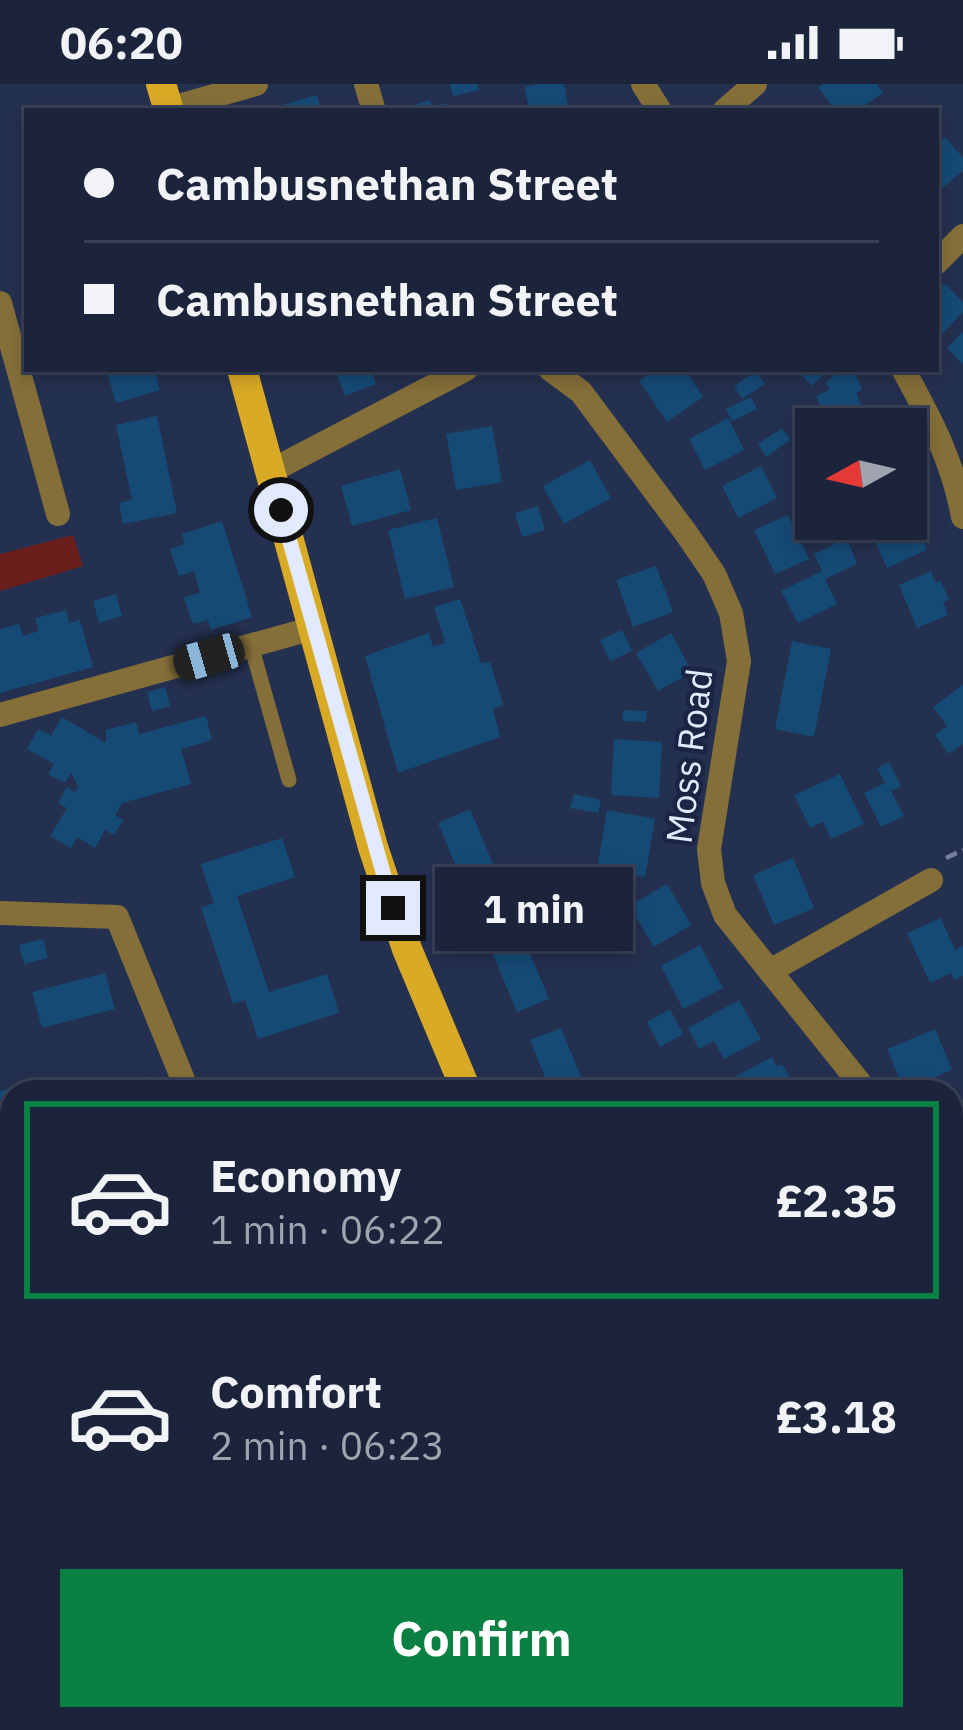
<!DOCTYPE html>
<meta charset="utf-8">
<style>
:root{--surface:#1b243b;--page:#283046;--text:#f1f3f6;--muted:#a0a4af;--line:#394155;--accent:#0b8043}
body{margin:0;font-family:"IBM Plex Sans",sans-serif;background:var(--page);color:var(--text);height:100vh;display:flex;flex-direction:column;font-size:45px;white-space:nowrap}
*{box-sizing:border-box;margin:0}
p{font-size:39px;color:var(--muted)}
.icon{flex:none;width:66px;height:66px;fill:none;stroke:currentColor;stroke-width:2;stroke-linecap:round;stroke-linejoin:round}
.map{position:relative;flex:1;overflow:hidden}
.drawer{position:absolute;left:0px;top:996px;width:963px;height:651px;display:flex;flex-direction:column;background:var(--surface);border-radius:36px 36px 0 0;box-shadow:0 6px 18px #0003,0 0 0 3px var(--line)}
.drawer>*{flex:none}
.hud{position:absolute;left:24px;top:24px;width:915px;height:264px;border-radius:0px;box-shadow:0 6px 18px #0003,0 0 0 3px var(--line);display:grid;align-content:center;height:264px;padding:0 60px;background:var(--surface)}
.needle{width:78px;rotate:262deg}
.tools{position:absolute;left:795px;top:324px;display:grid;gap:24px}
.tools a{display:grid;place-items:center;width:132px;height:132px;border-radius:0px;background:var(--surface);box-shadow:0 6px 18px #0003,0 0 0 3px var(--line);font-size:60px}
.end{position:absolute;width:54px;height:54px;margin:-27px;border:15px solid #e2eaff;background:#111;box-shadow:0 0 0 6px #111}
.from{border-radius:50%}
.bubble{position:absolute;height:84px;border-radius:0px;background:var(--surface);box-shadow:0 6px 18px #0003,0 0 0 3px var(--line);font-size:39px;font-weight:800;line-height:84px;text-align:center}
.car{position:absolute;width:36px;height:72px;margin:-36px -18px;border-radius:15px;box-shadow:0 0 9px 3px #0007;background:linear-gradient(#222 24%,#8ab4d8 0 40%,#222 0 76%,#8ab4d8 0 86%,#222 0)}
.hud b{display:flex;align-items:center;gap:42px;height:114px;font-size:45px}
.hud b+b{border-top:3px solid var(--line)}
.hud i{width:30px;height:30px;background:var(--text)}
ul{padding:21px 0 0;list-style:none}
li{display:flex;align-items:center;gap:36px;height:198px;margin:0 24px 18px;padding:0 36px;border:6px solid transparent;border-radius:0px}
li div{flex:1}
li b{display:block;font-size:45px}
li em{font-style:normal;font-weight:800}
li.active{border-color:var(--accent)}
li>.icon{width:108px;height:108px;stroke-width:1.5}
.button{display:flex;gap:24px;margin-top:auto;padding:24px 60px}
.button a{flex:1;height:138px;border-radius:0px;background:var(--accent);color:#fff;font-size:48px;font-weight:800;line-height:138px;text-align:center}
.status{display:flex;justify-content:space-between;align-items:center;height:84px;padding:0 60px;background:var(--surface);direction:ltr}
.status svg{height:33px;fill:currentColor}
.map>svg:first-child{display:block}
.green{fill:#6b1f1c}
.building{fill:#154a75}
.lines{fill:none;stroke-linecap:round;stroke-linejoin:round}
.path{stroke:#747e99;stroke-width:4.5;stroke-dasharray:12 6;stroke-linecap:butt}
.lane{stroke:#856f39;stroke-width:15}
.street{stroke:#856f39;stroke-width:24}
.primary{stroke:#d9aa25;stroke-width:30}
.route{stroke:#e2eaff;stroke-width:15}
.labels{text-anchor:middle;stroke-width:9;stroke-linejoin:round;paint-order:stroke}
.street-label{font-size:36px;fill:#e2eaff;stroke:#1a2544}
</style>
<div class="status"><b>06:20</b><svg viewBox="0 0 49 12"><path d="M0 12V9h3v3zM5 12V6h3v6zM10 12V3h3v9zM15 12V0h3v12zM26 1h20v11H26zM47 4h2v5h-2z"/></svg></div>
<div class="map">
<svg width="963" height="1646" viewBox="0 0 963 1646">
<rect width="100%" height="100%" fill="#24304f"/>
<g class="green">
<polygon points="73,451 83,482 0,507 0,470"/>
<polygon points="12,1269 12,1530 0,1533 0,1272"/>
<polygon points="319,1635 482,1635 489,1646 306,1646"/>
</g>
<g class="building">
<polygon points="450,0 477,0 479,6 453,12"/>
<polygon points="539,0 564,0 569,26 529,27 525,3"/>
<polygon points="823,0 877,0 883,9 857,27 835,27 818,3"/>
<polygon points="317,11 322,27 264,27 264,26"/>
<polygon points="430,16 432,22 447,19 449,27 391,27"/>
<polygon points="945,53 963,74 963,87 936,109 936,61"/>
<polygon points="945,200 963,218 963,228 941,251 936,246 936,210"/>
<polygon points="963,248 963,280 947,264"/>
<polygon points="106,285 154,285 160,306 116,319"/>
<polygon points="335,285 371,285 376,300 345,312"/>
<polygon points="657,285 684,285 703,313 667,338 639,297"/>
<polygon points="796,285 829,285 812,302"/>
<polygon points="842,285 853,285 862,306 856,309 865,331 870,328 875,339 871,343 829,345 816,312 829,306 826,298"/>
<polygon points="756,287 765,300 742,315 734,302"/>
<polygon points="751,313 757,325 732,337 726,325"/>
<polygon points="157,332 177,429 123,440 119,419 132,416 116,341"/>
<polygon points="728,334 744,366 705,386 689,355"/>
<polygon points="492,342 502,398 456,406 446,350"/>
<polygon points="782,344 790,356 766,373 758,360"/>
<polygon points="590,376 611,414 564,440 543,402"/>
<polygon points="761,382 777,414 738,434 722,402"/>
<polygon points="400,385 411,426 352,442 341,402"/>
<polygon points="816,392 816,433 811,435 794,404"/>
<polygon points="906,415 914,433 909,435 917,456 922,454 927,466 887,484 867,439 906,435"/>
<polygon points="538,422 545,446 522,453 515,429"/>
<polygon points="788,431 809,475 775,490 754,446"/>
<polygon points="437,434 454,503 405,515 388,446"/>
<polygon points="840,436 857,480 825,495 837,520 798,539 781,507 822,487 814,470 835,460 827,442"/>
<polygon points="222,437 252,533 211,546 208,536 193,540 184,513 200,509 194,487 179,492 170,465 185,460 182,450"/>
<polygon points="656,482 673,528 633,543 616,496"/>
<polygon points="931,487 936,499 941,497 949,516 943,518 948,531 917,544 899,501"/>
<polygon points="116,510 122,532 99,539 93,517"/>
<polygon points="460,515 481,579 490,578 503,621 493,625 500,653 398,689 365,572 429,549 433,563 445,559 434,523"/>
<polygon points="66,526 69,539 80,536 93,583 0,609 0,545 19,540 23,552 39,547 35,534"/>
<polygon points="622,546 632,567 610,577 600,556"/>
<polygon points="671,549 692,588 658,607 636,569"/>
<polygon points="792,557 831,565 814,653 775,645"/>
<polygon points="963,601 963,660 949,670 935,651 947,642 933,623"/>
<polygon points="165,603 170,622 152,627 147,608"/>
<polygon points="623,626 647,627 646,638 622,637"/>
<polygon points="206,632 212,656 181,665 191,700 122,719 115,731 123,736 114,751 105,746 95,764 77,753 71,764 50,752 67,724 58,719 67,703 75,708 78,702 71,689 65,699 48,690 54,680 27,665 38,645 51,652 62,633 106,659 106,646 136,638 139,650"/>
<polygon points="614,655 662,658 659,714 611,711"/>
<polygon points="889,678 901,702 891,707 904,732 881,743 864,709 885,699 877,684"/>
<polygon points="840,690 864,740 831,755 823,738 810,744 794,711"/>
<polygon points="574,710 601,716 598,729 570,724"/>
<polygon points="470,725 549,915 517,928 438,739"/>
<polygon points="607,726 655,735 645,793 597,785"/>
<polygon points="282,754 295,793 237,812 269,908 327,890 339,929 258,955 245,916 233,920 201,824 214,819 201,780"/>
<polygon points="793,774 814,824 774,841 753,791"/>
<polygon points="605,792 616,815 590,828 579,805"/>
<polygon points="667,800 691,841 654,863 629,822"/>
<polygon points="941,834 955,866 963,862 963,892 954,896 951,889 930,899 907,849"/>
<polygon points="43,855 48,874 24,880 19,861"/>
<polygon points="700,861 723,904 683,925 661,882"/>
<polygon points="105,889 115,925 42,944 32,908"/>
<polygon points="739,916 761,955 724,975 714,957 699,965 688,944"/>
<polygon points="670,925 683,950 660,963 647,938"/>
<polygon points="561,944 587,1008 551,1008 530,956"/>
<polygon points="935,945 952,986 904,1006 887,965"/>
<polygon points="772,973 777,983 782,980 793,999 787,1002 790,1008 745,1008 736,992"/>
<polygon points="146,992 150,1008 90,1008 90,1006"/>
<polygon points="32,998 35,1008 12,1008 12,1042 0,1045 0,1007"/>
<polygon points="951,1117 963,1139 963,1150 951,1157"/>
<polygon points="12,1133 12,1160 0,1163 0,1136"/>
<polygon points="12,1186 12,1227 0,1230 0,1189"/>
<polygon points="963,1190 963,1221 953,1226 951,1197"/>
<polygon points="951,1304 963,1327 963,1403 951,1409"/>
<polygon points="12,1628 12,1635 24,1635 26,1646 0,1646 0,1631"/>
<polygon points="521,1635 546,1635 547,1638 534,1646 521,1646 516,1638"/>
<polygon points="610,1635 649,1635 655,1646 591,1646"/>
<polygon points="800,1635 830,1635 836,1646 806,1646"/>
</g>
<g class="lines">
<g class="path">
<polyline points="946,774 963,766"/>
<polyline points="0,1267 12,1264"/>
<polyline points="0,1378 12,1382"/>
</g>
<polyline class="lane" points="251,561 289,696"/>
<g class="street">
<polyline points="366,0 374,27"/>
<polyline points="643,0 660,27"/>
<polyline points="168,25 256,0"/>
<polyline points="724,27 755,0"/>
<polyline points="936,179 963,152"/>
<polyline points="0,219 58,430"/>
<polyline points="550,285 581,308 686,449 714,490 731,529 739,577 709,765 713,799 725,831 867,1008"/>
<path d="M903,285C930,334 953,377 963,433"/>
<polyline points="271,387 466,285"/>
<polyline points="0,631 314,544"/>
<polyline points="0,829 117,833 188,1008"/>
<polyline points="770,887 931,796"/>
<polyline points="951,1067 963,1063"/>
<polyline points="0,1104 12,1100"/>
<polyline points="951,1521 963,1517"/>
<polyline points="0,1567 12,1564"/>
<polyline points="74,1635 76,1646"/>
</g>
<g class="primary">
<polyline points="161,0 169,27"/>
<polyline points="242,285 373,763 407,865 467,1008"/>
<polyline points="750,1635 756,1646"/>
</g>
</g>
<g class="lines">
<polyline class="route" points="281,426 393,824"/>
</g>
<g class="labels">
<g class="street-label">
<text transform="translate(689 672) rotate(-83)" y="13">Moss Road</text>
</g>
</g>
</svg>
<div class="tools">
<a><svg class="needle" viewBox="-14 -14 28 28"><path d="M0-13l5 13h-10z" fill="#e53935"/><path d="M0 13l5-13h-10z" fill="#a0a4af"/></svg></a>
</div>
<i class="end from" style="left:281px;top:426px"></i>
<i class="end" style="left:393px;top:824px"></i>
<div class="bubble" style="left:435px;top:783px;width:198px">1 min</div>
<i class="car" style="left:209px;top:573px;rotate:254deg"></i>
<div class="hud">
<b><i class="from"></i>Cambusnethan Street</b>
<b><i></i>Cambusnethan Street</b>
</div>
<section class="drawer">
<ul>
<li class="active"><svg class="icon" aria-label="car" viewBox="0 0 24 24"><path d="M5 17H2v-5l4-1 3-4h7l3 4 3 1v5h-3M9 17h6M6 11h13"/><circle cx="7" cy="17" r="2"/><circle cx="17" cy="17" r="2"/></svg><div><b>Economy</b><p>1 min · 06:22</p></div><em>£2.35</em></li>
<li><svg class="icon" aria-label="car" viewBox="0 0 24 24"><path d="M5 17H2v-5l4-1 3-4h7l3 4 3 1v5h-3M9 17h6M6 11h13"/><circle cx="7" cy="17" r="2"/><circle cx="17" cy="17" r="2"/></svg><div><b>Comfort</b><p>2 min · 06:23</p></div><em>£3.18</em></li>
</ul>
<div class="button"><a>Confirm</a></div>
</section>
</div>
